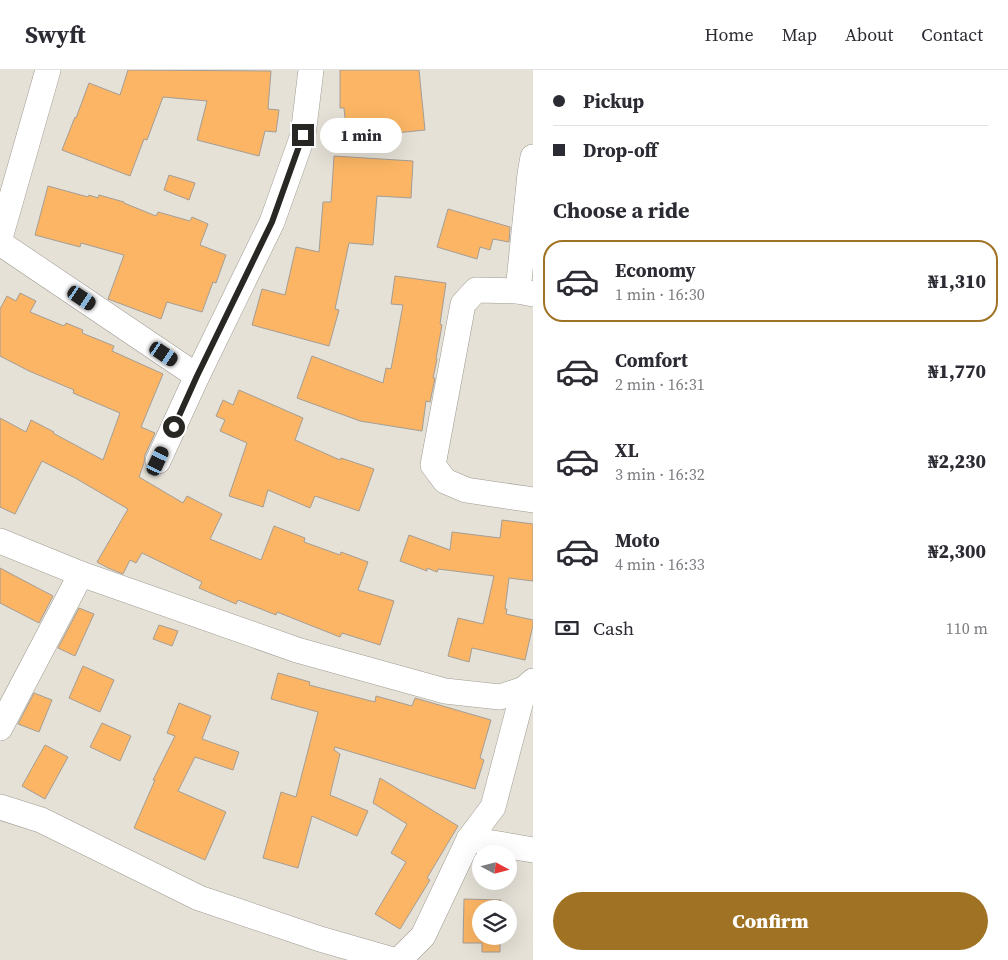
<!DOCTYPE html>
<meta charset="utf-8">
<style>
:root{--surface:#fff;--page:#f2f2f3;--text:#2b2b33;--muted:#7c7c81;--line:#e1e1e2;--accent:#a07224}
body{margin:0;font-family:"Source Serif 4",serif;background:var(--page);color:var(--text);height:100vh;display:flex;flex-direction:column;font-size:19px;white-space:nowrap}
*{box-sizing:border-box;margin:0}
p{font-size:16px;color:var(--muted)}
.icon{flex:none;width:28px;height:28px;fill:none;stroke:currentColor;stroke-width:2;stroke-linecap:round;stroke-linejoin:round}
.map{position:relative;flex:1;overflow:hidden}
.panel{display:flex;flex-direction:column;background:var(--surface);width:475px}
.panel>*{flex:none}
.top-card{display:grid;align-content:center;height:110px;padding:0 20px;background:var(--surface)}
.needle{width:32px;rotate:97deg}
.fabs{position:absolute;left:472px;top:775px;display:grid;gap:10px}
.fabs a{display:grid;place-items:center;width:45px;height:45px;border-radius:50%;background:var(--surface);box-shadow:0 5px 20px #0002;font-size:25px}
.end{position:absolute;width:22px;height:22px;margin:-11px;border:6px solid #292723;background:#fff;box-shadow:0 0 0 2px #fff}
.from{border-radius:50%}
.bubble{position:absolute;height:35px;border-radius:18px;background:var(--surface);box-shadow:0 5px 20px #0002;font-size:16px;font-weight:800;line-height:35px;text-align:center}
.car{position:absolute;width:15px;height:30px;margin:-15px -8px;border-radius:6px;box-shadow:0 0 4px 1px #0007;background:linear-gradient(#222 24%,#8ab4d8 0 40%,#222 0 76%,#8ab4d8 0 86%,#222 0)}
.top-card b{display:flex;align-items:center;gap:18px;height:48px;font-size:19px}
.top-card b+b{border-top:1px solid var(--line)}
.top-card i{width:12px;height:12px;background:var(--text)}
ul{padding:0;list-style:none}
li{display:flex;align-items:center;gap:15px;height:82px;margin:0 10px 8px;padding:0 10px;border:2px solid transparent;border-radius:20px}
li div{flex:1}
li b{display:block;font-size:19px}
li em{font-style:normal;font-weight:800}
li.current{border-color:var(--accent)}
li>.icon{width:45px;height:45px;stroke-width:1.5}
h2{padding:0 20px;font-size:22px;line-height:60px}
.pay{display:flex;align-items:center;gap:12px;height:55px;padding:0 20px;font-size:19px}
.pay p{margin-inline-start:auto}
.cta{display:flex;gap:10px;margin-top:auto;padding:10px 20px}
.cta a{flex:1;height:58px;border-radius:30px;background:var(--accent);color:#fff;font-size:20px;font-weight:800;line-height:58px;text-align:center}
header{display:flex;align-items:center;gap:30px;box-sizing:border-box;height:70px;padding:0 25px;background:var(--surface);border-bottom:1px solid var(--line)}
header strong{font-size:24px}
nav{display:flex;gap:28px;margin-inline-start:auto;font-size:18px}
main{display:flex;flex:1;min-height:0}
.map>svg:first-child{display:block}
.building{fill:#fbb564;stroke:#a49d95}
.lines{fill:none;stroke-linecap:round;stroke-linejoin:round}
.minor-casing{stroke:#9f9b92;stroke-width:26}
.minor{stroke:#fff;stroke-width:25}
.route{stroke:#292723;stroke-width:6}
</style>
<header>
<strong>Swyft</strong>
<nav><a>Home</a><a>Map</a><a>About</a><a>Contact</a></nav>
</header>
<main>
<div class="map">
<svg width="533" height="890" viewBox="0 0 533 890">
<rect width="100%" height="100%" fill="#e5e1d7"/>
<g class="building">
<polygon points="128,0 271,1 268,39 279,40 276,62 265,61 259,86 197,70 207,31 163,27 147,70 144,69 130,106 62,80 75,47 76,48 89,13 120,25"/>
<polygon points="340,0 419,0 425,60 347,68 344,38 340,38"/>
<polygon points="334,86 413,91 411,128 377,126 373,175 349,173 335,239 339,240 329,276 252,255 262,219 285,225 296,177 319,182 323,132 331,132"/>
<polygon points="169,105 195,113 189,130 164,120"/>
<polygon points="48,116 88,127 89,125 98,128 99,125 124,132 124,133 156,146 158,142 190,151 192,147 208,154 200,175 226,185 216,213 213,212 202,242 167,232 161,249 108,229 124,185 81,173 80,177 35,165"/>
<polygon points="448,139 510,157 509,172 493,169 490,180 480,177 477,189 437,177"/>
<polygon points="395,206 446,213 440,254 442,255 436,289 437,289 433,308 435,308 430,332 426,331 422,361 360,351 297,328 312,286 383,313 386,298 391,299 403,235 391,234"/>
<polygon points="20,223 36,231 30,242 64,256 66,253 83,260 82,263 114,276 112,281 163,304 141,357 155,363 145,385 144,393 139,407 183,433 187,426 222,444 210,469 261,490 274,456 305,468 304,472 340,485 341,482 368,492 358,520 394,531 380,575 342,563 340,567 277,542 276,545 238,530 236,534 199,518 202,512 142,483 136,493 130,490 123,504 108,498 97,492 128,439 77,409 42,391 15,444 0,437 0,348 26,362 31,350 54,362 53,363 103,390 120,343 73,323 74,320 29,301 0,286 0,239 7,226 16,231"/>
<polygon points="239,320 303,348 295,370 340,390 341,388 374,399 359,441 315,426 310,438 268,420 263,437 229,426 247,373 220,361 225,350 216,346 223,330 233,335"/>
<polygon points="502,450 533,454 533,511 509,508 505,539 507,539 506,544 533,550 533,555 525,590 472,578 469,592 448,586 458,548 483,554 494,506 438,499 437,502 427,498 427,501 400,491 409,465 450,480 452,462 500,468"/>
<polygon points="0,498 53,526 39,553 0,533"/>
<polygon points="79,538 94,544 75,586 58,578"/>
<polygon points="159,555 178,561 172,576 153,569"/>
<polygon points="83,596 114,610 100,642 69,628"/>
<polygon points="278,603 310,612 309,615 375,632 376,626 412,636 415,628 491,650 480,688 484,690 475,719 335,677 334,680 340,684 330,725 368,741 357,766 312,746 298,798 263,788 281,722 296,727 318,642 271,629"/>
<polygon points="34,623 52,630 39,662 18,654"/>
<polygon points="179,633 211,646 202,669 239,682 233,700 195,687 178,721 226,742 205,790 134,758 155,710 153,710 175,666 167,663"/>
<polygon points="102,653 131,666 120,691 90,677"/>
<polygon points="45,675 68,687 45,729 22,716"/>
<polygon points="380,708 458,756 427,808 430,810 400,859 375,844 406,792 391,783 407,754 373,733"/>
<polygon points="464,829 501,830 501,839 481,839 481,866 500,866 500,882 482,882 482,873 463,873"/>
</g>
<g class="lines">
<defs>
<g id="minor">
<polyline points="0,168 48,0"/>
<polyline points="0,173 197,306"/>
<polyline points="518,221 530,104 533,87"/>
<polyline points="533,224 518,221 476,220 463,234 433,395 445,411 466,420 533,430"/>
<polyline points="158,391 197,306 272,152 303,65 311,0"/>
<polyline points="0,471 81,504 297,580 445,621 500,627 524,619 533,611"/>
<polyline points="0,658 81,504"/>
<polyline points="0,737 41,750 199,828 320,869 393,890"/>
<polyline points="469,769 533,780"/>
<polyline points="399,890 423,866 469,769 493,737 524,619"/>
</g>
</defs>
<use href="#minor" class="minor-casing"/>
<use href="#minor" class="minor"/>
</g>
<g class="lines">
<polyline class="route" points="174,357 197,306 272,152 303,65"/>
</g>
</svg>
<div class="fabs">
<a><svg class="needle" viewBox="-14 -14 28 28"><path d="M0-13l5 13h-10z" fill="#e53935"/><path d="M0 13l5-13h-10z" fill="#7c7c81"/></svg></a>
<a><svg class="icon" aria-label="layers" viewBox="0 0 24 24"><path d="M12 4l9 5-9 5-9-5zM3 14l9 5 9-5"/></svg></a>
</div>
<i class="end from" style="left:174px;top:357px"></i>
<i class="end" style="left:303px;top:65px"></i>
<div class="bubble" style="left:320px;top:48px;width:82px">1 min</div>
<i class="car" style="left:82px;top:228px;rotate:124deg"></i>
<i class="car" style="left:164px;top:284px;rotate:124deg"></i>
<i class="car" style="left:158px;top:391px;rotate:25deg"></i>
</div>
<section class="panel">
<div class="top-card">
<b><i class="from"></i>Pickup</b>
<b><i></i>Drop-off</b>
</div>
<h2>Choose a ride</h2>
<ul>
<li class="current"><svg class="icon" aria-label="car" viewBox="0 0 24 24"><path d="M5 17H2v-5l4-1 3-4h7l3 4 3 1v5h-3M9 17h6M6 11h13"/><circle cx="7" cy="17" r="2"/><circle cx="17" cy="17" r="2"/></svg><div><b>Economy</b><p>1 min · 16:30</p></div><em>₦1,310</em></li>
<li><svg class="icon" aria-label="car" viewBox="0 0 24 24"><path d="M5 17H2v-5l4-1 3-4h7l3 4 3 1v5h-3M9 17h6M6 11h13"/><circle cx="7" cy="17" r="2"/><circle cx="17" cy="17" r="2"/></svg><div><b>Comfort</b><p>2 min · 16:31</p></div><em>₦1,770</em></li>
<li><svg class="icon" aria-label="car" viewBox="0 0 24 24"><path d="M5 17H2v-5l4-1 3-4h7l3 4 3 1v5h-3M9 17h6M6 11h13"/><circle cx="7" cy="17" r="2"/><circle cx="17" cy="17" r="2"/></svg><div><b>XL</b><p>3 min · 16:32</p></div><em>₦2,230</em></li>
<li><svg class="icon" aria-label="car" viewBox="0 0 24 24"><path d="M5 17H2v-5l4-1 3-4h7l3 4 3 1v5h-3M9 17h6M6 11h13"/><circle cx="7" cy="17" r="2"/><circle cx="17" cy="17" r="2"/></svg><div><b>Moto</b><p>4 min · 16:33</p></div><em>₦2,300</em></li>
</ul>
<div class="pay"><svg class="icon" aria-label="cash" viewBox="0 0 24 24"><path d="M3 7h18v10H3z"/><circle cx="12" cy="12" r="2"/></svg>Cash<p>110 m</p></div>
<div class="cta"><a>Confirm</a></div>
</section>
</main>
